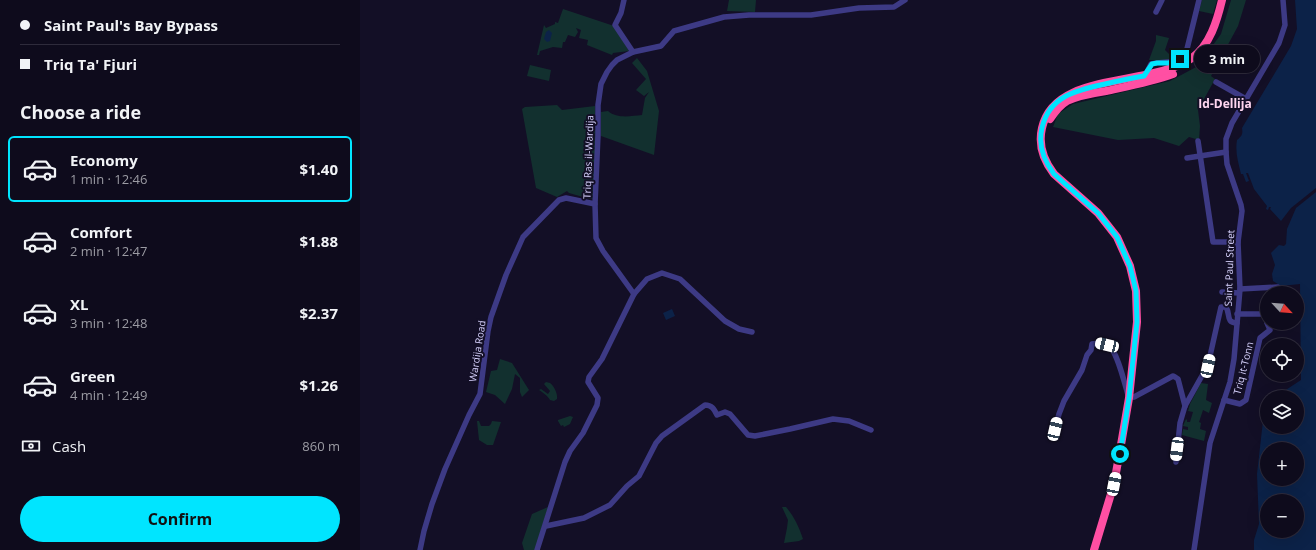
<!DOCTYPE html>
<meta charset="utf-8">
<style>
:root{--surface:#0e0b1c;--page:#1c1929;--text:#f1f3f6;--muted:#9b9ba3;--line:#2e2b3b;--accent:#00e5ff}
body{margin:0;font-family:"Open Sans",sans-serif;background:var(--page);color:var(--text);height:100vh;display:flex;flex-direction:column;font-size:15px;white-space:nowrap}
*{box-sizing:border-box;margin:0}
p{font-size:13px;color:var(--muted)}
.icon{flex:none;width:22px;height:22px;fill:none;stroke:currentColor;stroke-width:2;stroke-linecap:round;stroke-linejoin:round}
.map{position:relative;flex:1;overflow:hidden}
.details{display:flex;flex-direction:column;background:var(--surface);width:360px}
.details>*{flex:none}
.guide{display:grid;align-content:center;height:88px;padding:0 20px;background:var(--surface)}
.needle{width:26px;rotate:116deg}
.tools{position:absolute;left:900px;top:286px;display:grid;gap:8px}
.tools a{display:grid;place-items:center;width:44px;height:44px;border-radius:50%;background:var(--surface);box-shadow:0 4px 16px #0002,0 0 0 1px var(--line);font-size:20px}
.end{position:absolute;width:18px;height:18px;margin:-9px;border:5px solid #00e5ff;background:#111;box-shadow:0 0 0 2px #111}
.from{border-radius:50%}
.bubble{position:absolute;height:28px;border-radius:14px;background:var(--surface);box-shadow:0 4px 16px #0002,0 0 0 1px var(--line);font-size:13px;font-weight:700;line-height:28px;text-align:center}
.car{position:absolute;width:12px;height:24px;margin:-12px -6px;border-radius:5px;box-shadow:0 0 3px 1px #0007;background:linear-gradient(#fff 24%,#345 0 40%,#fff 0 76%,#345 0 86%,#fff 0)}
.guide b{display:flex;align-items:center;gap:14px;height:38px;font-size:15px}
.guide b+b{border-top:1px solid var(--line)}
.guide i{width:10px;height:10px;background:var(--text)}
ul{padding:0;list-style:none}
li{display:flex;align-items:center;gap:12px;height:66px;margin:0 8px 6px;padding:0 12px;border:2px solid transparent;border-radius:6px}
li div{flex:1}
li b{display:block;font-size:15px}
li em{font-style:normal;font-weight:700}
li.active{border-color:var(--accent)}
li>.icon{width:36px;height:36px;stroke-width:1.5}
h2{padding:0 20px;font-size:18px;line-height:48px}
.pay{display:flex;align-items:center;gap:10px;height:44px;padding:0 20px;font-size:15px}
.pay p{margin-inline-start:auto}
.action{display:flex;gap:8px;margin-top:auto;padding:8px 20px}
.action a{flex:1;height:46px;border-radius:24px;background:var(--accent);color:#111;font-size:16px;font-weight:700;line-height:46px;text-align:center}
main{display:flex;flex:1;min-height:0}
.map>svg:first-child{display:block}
.green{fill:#12302f}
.water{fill:#0c2248;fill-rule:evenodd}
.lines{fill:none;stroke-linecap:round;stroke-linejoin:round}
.minor{stroke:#3d3a85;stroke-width:5.5}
.highway{stroke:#ff4fa3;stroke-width:8}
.route{stroke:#00e5ff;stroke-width:5}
.labels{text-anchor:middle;stroke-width:4;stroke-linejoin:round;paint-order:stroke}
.street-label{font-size:10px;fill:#d9d4ff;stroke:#130f26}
.quarter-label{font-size:12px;font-weight:bold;fill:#ffd6f0;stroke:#130f26}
</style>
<main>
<section class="details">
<div class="guide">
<b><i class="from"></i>Saint Paul's Bay Bypass</b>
<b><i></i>Triq Ta' Fjuri</b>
</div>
<h2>Choose a ride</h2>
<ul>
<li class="active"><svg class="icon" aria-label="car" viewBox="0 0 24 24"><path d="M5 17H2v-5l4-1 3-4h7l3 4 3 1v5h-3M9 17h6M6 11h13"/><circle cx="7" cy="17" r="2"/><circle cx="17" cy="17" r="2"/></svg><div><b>Economy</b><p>1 min · 12:46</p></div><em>$1.40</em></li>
<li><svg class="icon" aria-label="car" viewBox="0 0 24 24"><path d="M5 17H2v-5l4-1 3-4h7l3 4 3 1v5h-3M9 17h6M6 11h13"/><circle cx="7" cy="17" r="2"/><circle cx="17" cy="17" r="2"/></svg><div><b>Comfort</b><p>2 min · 12:47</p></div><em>$1.88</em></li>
<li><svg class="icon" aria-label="car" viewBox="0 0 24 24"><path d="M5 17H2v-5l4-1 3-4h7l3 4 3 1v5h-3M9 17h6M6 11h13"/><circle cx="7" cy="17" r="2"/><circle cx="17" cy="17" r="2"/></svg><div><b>XL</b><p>3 min · 12:48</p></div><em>$2.37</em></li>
<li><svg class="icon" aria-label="car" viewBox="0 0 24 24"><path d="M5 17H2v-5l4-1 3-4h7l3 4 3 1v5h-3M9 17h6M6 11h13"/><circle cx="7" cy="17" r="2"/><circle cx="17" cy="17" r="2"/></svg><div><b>Green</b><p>4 min · 12:49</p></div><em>$1.26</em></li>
</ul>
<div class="pay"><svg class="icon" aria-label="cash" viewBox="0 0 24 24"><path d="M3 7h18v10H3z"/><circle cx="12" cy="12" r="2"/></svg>Cash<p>860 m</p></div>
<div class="action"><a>Confirm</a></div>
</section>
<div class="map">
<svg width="956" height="550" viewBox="0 0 956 550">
<rect width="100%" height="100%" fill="#130f26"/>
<g class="green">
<polygon points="369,0 396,0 395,12 367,11"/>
<polygon points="842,0 857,0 853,14 839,11"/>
<polygon points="871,0 886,0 878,26 851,76 855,79 838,110 840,126 839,140 829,137 819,146 794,138 758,140 693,127 698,114 713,104 810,81 838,66 861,34"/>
<polygon points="203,9 254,26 269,51 253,53 252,55 227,45 228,40 219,38 221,30 216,28 218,32 215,37 208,35 205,42 203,42 202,48 193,47 180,51 179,55 177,55 184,25 186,28 195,24 195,22 198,23"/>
<polygon points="796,35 809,38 805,50 813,58 808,60 789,60 796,41"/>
<path d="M277,58L287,71L299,111L294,155L241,136V112L248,111C257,119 271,116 282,115L285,98L289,92L284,96L276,90L286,79L272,63Z"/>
<polygon points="170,65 191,70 189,81 167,76"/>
<polygon points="197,105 202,110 235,106 236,142 234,195 232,199 230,199 209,193 207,191 197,197 176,188 162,109 165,107"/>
<polygon points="140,359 152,363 169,390 162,397 160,392 160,378 155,374 152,389 145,404 135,395 126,392 131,371 137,370"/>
<path d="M186,382L190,383C194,386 198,394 197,399L194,401L190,400C188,396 182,392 179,390L181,389L188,394L190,391L184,384Z"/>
<polygon points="841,383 848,384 846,400 852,403 849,413 843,410 839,422 841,423 840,429 846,431 844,441 822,435 823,429 828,430 828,427 823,426 826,419 827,420 827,422 830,422 833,412 828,411 830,404"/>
<polygon points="210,416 213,417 210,424 204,427 203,425 201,426 198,421 198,420"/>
<polygon points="117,421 119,421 121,426 129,426 131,424 132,421 141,422 133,445 127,445 119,440"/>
<polygon points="188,507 175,550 164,550 162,543 172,514"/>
<path d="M422,507H426C434,516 439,527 443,539L439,541L424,543L427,528L428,520Z"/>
</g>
<g class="water">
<path d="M935,0H956V188L931,208L921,221L910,209L911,207H909L908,210L906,209L907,206L894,189L888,173H886L889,181L886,182L883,174H881C878,162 875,152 877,140C882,136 883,134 882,128L931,46L937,29Z"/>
<polygon points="189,30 192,33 190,41 187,42 184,39 186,32"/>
<path d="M956,192V550H894V540L899,524L897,474L905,403L907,402V427H937V397H915L941,380L940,284L921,286L913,281L912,274L915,265L911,253L919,245L924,246L926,244L927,229L936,208ZM907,449H937V479H907ZM907,501H937V531H907Z"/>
<polygon points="312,309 315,316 306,320 303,313"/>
</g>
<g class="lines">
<g class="minor">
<polyline points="264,0 261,13 255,25 273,52"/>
<polyline points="796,12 802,0"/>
<path d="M785,76L791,64C807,60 812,66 826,53L839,0"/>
<polyline points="856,82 886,99"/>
<polyline points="838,141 853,242 878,242"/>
<polyline points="827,158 866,152"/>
<polyline points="880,289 918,287 925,293"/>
<polyline points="862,292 879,293"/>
<polyline points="274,294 243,251 236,238 235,204 238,135 238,105 241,84 247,72 252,65 257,60 273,52 301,46 314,31 364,17 389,15 451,15 499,8 534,7 545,0"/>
<polyline points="877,314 907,314"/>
<polyline points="774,397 813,376 815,377 818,379 825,406"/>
<polyline points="864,400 880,404 886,400 900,338 910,330 907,323"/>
<path d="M691,437L695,429L699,414L704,401L722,370L727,355L731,350L732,344C737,343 743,343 748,345C757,350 765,385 768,395"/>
<path d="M816,462L820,423L825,406L848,365L861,307H866C871,315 865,322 877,323"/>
<path d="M186,526L224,518L250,505L267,486L279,476L296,443L302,436L345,405C352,405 354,409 357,415L365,412L370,414L388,435L395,436L430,429L473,419L489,421L511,430"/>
<polyline points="60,550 64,531 72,504 85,469 109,415 120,394 128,331 131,317 146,275 163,237 199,200 206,198 235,204"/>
<polyline points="177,550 205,462 210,451 223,433 237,405 238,398 228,382 229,377 242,359 274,294 287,279 302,273 320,279 365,321 379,329 392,332"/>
<polyline points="834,550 850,443 870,382 874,359 880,289 878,242 882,211 881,205 867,164 866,152 866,139 872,123 919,43 925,25 923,0"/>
</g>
<g class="highway">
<path d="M690,119C694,113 700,105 707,101C719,95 733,93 746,91C769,86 791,82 813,74"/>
<path d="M734,550L754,484L762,439L769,398L777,322L776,291L770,266L757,237L738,213L694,174C684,161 678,145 682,128C695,70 790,88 832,58C850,45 857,21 862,0"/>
</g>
</g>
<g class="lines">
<path class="route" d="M760,454L769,398L777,322L776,291L770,266L757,237L738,213L694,174C684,161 678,145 682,128C689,96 717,90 745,84C758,81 771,78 784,76L792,64L797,63H808L820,59"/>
</g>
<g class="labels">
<g class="street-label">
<text transform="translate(228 157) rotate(-88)" y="4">Triq Ras il-Wardija</text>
<text transform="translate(869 268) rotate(-88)" y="4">Saint Paul Street</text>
<text transform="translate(117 351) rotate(-81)" y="4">Wardija Road</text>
<text transform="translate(883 368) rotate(-76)" y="4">Triq it-Tonn</text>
</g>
<g class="quarter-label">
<text x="865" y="108">Id-Dellija</text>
</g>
</g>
</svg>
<div class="tools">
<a><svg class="needle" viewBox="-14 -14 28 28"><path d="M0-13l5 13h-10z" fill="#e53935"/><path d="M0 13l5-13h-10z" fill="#9b9ba3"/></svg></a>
<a><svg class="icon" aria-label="locate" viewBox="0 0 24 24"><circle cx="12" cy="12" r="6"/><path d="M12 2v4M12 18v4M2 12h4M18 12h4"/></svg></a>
<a><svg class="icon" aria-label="layers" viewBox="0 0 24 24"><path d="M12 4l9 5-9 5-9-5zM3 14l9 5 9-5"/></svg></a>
<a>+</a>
<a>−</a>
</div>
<i class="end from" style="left:760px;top:454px"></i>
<i class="end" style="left:820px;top:59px"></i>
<div class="bubble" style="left:834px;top:45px;width:66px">3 min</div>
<i class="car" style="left:747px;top:345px;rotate:283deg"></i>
<i class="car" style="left:848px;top:366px;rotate:12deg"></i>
<i class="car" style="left:695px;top:429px;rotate:13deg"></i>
<i class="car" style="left:817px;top:449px;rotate:187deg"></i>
<i class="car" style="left:754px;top:484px;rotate:11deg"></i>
</div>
</main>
